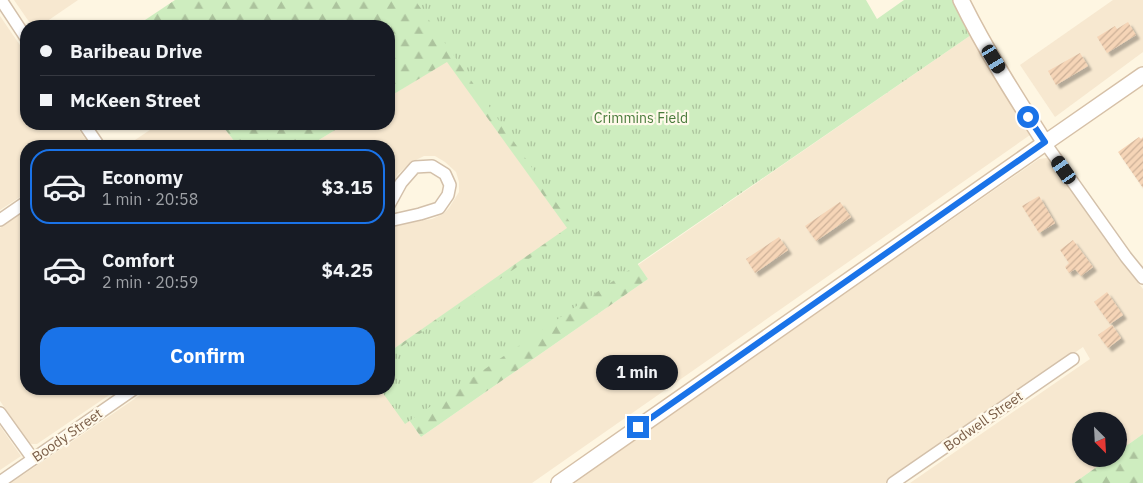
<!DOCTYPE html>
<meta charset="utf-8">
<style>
:root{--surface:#171b24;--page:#20242c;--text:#f1f3f6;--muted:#9ea1a6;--line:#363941;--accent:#1a73e8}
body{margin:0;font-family:"IBM Plex Sans",sans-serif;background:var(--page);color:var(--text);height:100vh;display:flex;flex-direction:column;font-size:19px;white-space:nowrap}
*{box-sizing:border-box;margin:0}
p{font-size:16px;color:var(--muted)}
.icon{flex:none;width:28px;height:28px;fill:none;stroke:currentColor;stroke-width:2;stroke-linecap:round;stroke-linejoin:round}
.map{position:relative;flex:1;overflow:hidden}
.drawer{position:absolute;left:20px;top:140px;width:375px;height:255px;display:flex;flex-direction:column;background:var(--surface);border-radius:20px;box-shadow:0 1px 4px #0004}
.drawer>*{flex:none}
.hud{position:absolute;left:20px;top:20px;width:375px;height:110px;border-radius:20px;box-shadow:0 1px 4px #0004;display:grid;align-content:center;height:110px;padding:0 20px;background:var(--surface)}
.needle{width:32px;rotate:156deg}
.buttons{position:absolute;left:1072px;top:412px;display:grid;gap:10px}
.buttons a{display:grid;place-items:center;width:55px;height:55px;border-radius:50%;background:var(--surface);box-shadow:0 1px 4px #0004;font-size:25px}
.end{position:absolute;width:22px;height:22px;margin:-11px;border:6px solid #1a73e8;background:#fff;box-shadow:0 0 0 2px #fff}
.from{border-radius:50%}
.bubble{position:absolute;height:35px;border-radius:18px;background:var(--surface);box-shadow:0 1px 4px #0004;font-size:16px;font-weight:700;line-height:35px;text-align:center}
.car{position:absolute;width:15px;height:30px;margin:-15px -8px;border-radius:6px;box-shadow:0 0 4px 1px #0007;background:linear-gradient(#222 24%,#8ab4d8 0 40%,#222 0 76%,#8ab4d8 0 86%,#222 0)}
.hud b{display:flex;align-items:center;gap:18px;height:48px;font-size:19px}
.hud b+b{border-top:1px solid var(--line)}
.hud i{width:12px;height:12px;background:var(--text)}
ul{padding:9px 0 0;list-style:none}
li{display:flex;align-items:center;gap:15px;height:75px;margin:0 10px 8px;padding:0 10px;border:2px solid transparent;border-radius:20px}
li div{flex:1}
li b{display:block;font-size:19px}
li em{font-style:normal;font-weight:700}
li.selected{border-color:var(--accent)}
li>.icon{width:45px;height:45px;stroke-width:1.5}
.action{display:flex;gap:10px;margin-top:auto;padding:10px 20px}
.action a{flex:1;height:58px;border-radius:20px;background:var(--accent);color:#fff;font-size:20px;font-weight:700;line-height:58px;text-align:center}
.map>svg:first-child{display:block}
.residential{fill:#f7e8d0}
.forest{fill:url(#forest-firs)}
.park{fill:url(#park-tufts)}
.building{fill:url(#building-hatch);filter:url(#shadow)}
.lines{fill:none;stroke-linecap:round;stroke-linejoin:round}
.street-casing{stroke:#d3c0aa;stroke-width:14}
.secondary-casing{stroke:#d6c0a7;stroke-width:18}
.street{stroke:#fff;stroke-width:11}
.secondary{stroke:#fff;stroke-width:15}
.route{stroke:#1a73e8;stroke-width:6}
.labels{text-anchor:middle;stroke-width:4.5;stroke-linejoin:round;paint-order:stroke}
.park-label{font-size:14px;fill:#487a3a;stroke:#fff9ea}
.street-label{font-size:14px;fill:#795c46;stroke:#fff9ea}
</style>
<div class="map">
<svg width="1143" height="483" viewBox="0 0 1143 483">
<defs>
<pattern id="forest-firs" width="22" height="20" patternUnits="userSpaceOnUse" patternTransform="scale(1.25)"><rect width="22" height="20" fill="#ceedbf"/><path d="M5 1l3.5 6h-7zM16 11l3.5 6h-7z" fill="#acc39d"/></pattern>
<pattern id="park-tufts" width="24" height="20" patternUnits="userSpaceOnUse" patternTransform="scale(1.25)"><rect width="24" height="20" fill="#ceedbf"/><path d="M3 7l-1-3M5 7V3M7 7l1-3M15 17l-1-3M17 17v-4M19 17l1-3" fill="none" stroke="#acc39d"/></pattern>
<pattern id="building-hatch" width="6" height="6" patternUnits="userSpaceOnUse" patternTransform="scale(1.25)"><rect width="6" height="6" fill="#f6d5b7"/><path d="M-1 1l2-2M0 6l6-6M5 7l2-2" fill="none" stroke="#ccb097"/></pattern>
<filter id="shadow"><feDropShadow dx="4" dy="4" stdDeviation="1" flood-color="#0004"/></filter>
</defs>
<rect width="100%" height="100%" fill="#fef6e2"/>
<g class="residential">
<polygon points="14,0 78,0 40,26 32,26"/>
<polygon points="1113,0 1143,0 1143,52 1055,117 1020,65"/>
<polygon points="0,16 26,54 26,124 75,124 90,146 26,146 26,193 0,210"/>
<polygon points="971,35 999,84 1030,135 532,483 11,483 149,389 387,389 421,437 648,279 638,265"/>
<polygon points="447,61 568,229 389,352 389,227 406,223 432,219 443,214 449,208 459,192 459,182 456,172 445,162 435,156 424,156 410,163 398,174 389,189 389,146 309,146 345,124 389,124 389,97"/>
<polygon points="159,124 221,124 238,146 126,146"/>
<polygon points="1047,158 1050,160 1118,258 1143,289 1143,434 1119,451 1119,421 1081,421 1081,459 1108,459 1074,483 910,483 1090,359 1083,347 885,483 575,483 649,430 1039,159"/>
<polygon points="26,209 26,389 118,389 37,444 32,444 29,443 0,401 0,228"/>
<polygon points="0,426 21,456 0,470"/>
</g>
<g class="forest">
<polygon points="175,0 433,0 479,34 648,279 421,437 387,389 389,389 389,352 567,228 447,62 389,97 389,26 146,26 142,22"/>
<polygon points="221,124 345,124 309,146 238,146"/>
<polygon points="1143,434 1143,483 1074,483 1108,459 1119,459 1119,451"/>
</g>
<polygon class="park" points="415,0 866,0 877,19 904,0 952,0 971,35 405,424 380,389 389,389 389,355 574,228"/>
<g class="building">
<polygon points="1128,22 1136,35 1107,53 1097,37 1115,26 1117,29"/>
<polygon points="1080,53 1088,66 1056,85 1048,71"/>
<polygon points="1139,137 1141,139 1143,137 1143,188 1118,152"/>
<polygon points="1039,196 1055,223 1039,233 1022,206"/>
<polygon points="840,202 851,217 816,241 805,226"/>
<polygon points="779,237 788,250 755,273 746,259"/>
<polygon points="1073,240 1093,267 1081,276 1075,269 1069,273 1065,267 1069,263 1060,250"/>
<polygon points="1107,292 1123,315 1110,324 1094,302"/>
<polygon points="1112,325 1121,338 1108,348 1098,335"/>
</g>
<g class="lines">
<defs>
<g id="street">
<polyline points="1,0 26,38"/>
<polyline points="84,124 99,146"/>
<polyline points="1045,143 1126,257 1143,278"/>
<polyline points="389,205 401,183 415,167 432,166 445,174 450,185 448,195 439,208 420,214 389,221"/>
<polyline points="0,220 26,202"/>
<polyline points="0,413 33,459"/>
<polyline points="0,482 134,389"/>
<polyline points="893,483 1073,359"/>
</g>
<g id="secondary">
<path d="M961,0C985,49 1015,96 1045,143"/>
<polyline points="559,483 1045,143 1143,75"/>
</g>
</defs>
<use href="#street" class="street-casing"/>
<use href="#secondary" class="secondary-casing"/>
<use href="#street" class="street"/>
<use href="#secondary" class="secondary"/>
</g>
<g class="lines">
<polyline class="route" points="638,427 1045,142 1028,117"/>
</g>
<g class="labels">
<g class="park-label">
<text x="641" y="123">Crimmins Field</text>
</g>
<g class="street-label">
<text transform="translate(983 421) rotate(-35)" y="5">Bodwell Street</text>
<text transform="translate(67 435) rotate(-35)" y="5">Boody Street</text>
</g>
</g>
</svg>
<div class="buttons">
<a><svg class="needle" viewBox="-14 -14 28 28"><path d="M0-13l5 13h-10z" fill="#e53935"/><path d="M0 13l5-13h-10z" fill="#9ea1a6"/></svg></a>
</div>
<i class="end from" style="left:1028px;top:117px"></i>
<i class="end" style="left:638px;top:427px"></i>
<div class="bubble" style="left:596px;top:355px;width:82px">1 min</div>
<i class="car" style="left:994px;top:59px;rotate:149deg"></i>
<i class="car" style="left:1064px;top:170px;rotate:325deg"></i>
<div class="hud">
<b><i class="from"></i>Baribeau Drive</b>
<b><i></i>McKeen Street</b>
</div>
<section class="drawer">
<ul>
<li class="selected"><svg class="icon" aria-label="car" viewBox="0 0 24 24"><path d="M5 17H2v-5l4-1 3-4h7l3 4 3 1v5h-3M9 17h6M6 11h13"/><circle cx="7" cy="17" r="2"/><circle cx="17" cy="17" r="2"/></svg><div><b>Economy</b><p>1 min · 20:58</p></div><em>$3.15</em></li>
<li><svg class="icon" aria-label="car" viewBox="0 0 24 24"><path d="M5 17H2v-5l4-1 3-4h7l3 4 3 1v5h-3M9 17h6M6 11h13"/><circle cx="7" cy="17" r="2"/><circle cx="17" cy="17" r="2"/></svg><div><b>Comfort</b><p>2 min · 20:59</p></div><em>$4.25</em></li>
</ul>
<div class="action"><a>Confirm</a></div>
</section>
</div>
